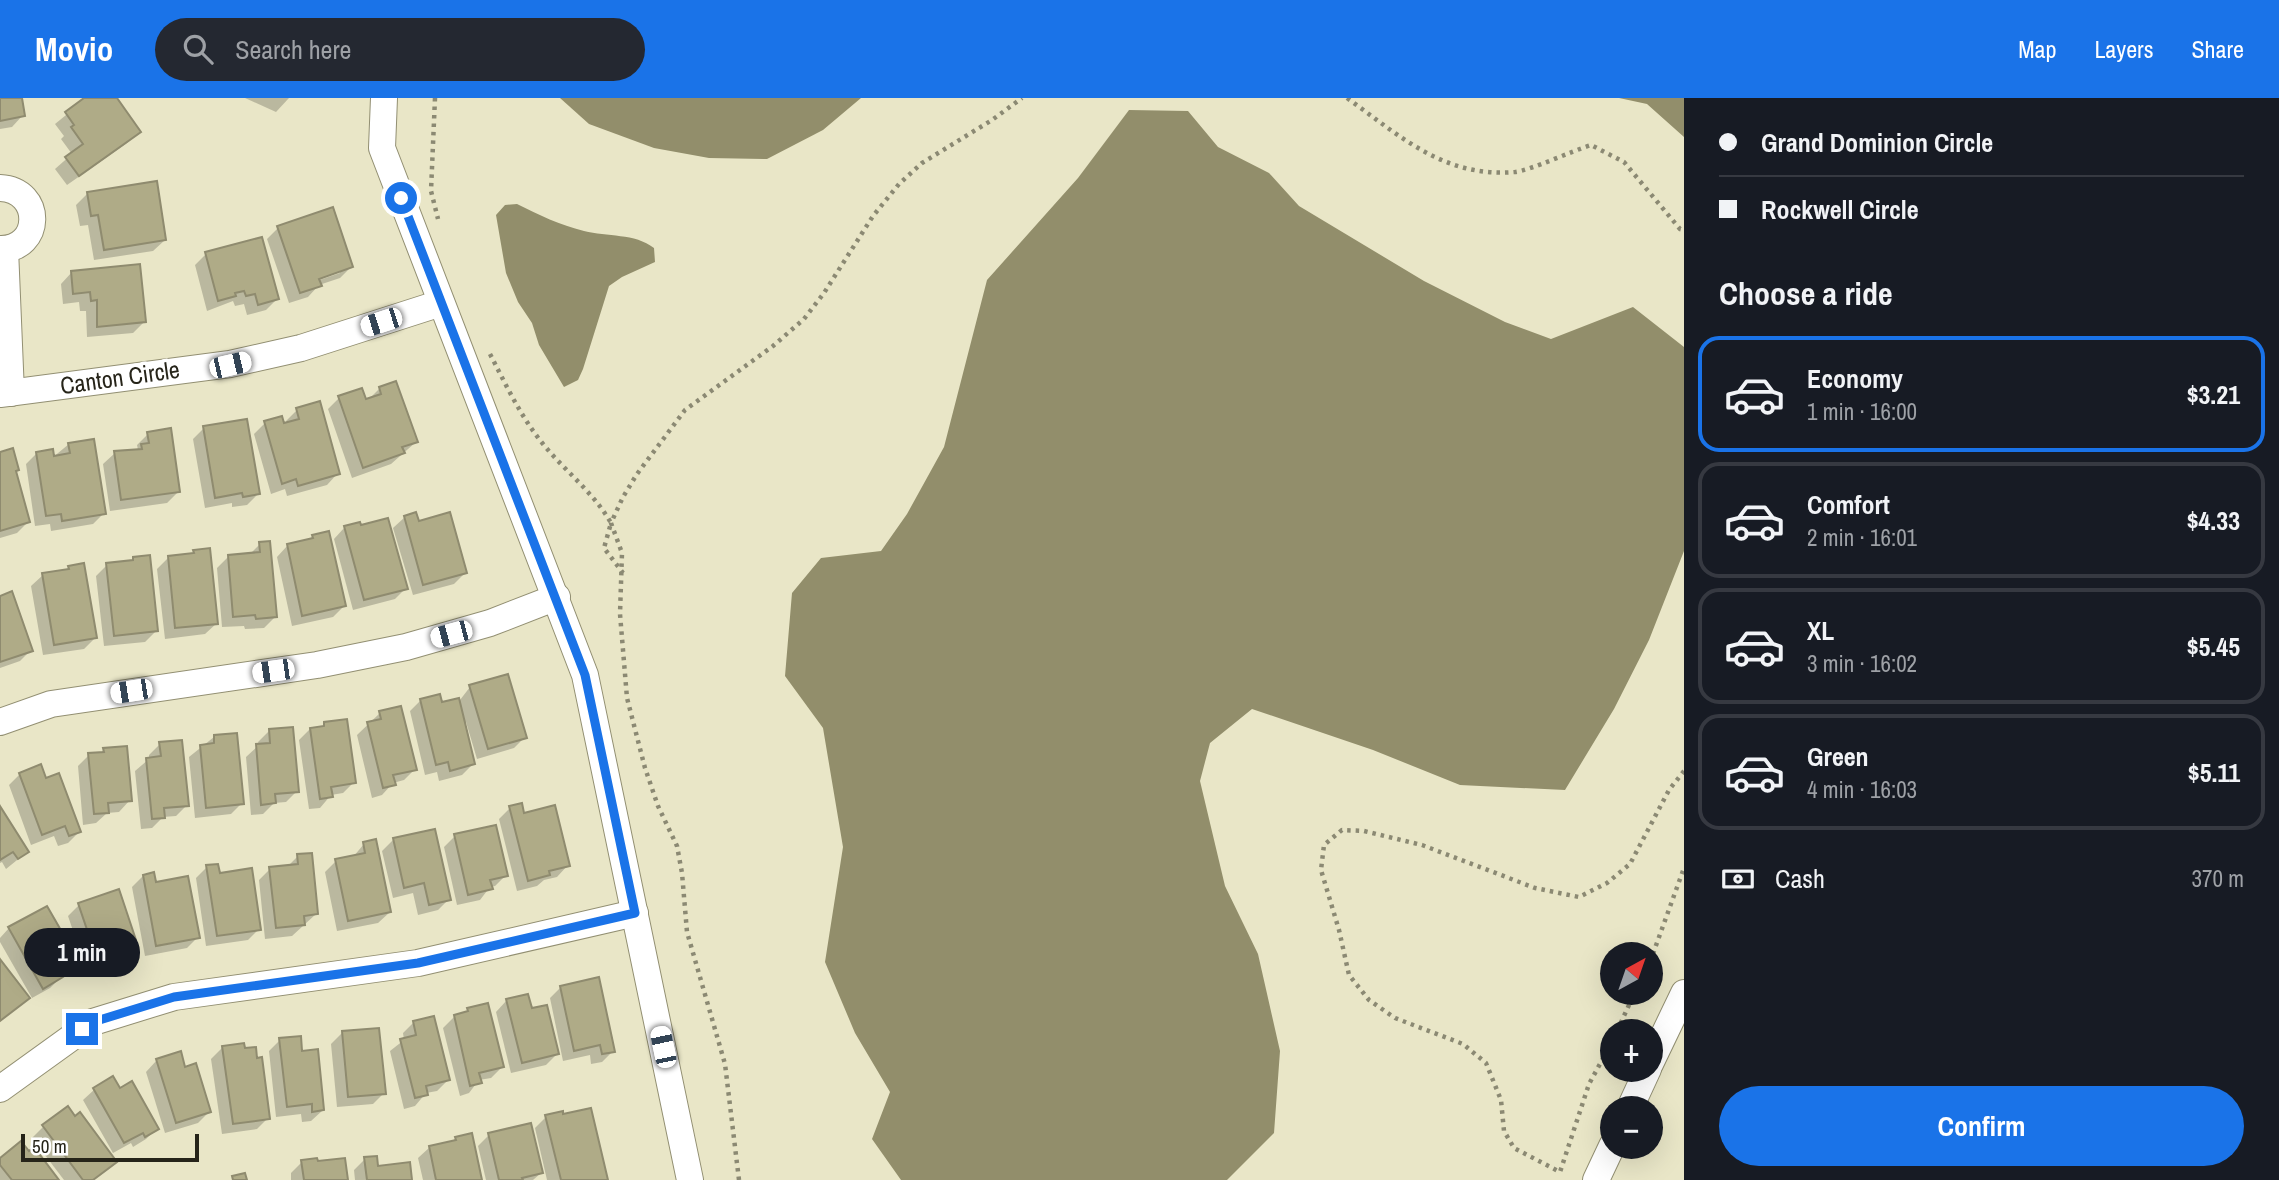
<!DOCTYPE html>
<meta charset="utf-8">
<style>
:root{--surface:#171b24;--page:#242831;--text:#f1f3f6;--muted:#9ea1a6;--line:#363941;--accent:#1a73e8}
body{margin:0;font-family:"Archivo Narrow",sans-serif;background:var(--page);color:var(--text);height:100vh;display:flex;flex-direction:column;font-size:26px;white-space:nowrap}
*{box-sizing:border-box;margin:0}
p{font-size:23px;color:var(--muted)}
.icon{flex:none;width:38px;height:38px;fill:none;stroke:currentColor;stroke-width:2;stroke-linecap:round;stroke-linejoin:round}
.map{position:relative;flex:1;overflow:hidden}
.drawer{display:flex;flex-direction:column;background:var(--surface);width:595px}
.drawer>*{flex:none}
.top-card{display:grid;align-content:center;height:154px;padding:0 35px;background:var(--surface)}
.needle{width:46px;rotate:40deg}
.buttons{position:absolute;left:1600px;top:844px;display:grid;gap:14px}
.buttons a{display:grid;place-items:center;width:63px;height:63px;border-radius:50%;background:var(--surface);box-shadow:0 7px 28px #0002;font-size:35px}
.scale{position:absolute;left:21px;bottom:18px;width:178px;box-sizing:border-box;padding-left:7px;border:4px solid #262419;border-top:0;font-size:19px;line-height:24px;white-space:nowrap;color:#262419;-webkit-text-stroke:5px #fff;paint-order:stroke}
.end{position:absolute;width:32px;height:32px;margin:-16px;border:9px solid #1a73e8;background:#fff;box-shadow:0 0 0 4px #fff}
.from{border-radius:50%}
.bubble{position:absolute;height:49px;border-radius:24px;background:var(--surface);box-shadow:0 7px 28px #0002;font-size:23px;font-weight:800;line-height:49px;text-align:center}
.car{position:absolute;width:21px;height:42px;margin:-21px -10px;border-radius:9px;box-shadow:0 0 5px 2px #0007;background:linear-gradient(#fff 24%,#345 0 40%,#fff 0 76%,#345 0 86%,#fff 0)}
.top-card b{display:flex;align-items:center;gap:24px;height:66px;font-size:26px}
.top-card b+b{border-top:2px solid var(--line)}
.top-card i{width:18px;height:18px;background:var(--text)}
ul{padding:0;list-style:none}
li{display:flex;align-items:center;gap:21px;height:116px;margin:0 14px 10px;padding:0 21px;border:4px solid var(--line);border-radius:21px}
li div{flex:1}
li b{display:block;font-size:26px}
li em{font-style:normal;font-weight:800}
li.current{border-color:var(--accent)}
li>.icon{width:63px;height:63px;stroke-width:1.5}
h2{padding:0 35px;font-size:32px;line-height:84px}
.pay{display:flex;align-items:center;gap:18px;height:77px;padding:0 35px;font-size:26px}
.pay p{margin-inline-start:auto}
.action{display:flex;gap:14px;margin-top:auto;padding:14px 35px}
.action a{flex:1;height:80px;border-radius:42px;background:var(--accent);color:#fff;font-size:28px;font-weight:800;line-height:80px;text-align:center}
header{display:flex;align-items:center;gap:42px;box-sizing:border-box;height:98px;padding:0 35px;background:var(--accent);color:#fff}
header strong{font-size:33px}
nav{display:flex;gap:38px;margin-inline-start:auto;font-size:24px}
.search{width:490px;height:63px;background:var(--page);display:flex;align-items:center;gap:18px;box-sizing:border-box;padding:0 24px;border-radius:38px;color:var(--muted);font-size:26px}
main{display:flex;flex:1;min-height:0}
.map>svg:first-child{display:block}
.water{fill:#928e6b}
.shadow{fill:#0003;fill-rule:evenodd}
.building{fill:#afab87;stroke:#8f8b6f;stroke-width:2}
.lines{fill:none;stroke-linecap:round;stroke-linejoin:round}
.minor-casing{stroke:#928f72;stroke-width:28}
.path{stroke:#8b8973;stroke-width:4.5;stroke-dasharray:3.5 5;stroke-linecap:butt}
.minor{stroke:#fff;stroke-width:26}
.route{stroke:#1a73e8;stroke-width:9}
.labels{text-anchor:middle;stroke-width:7;stroke-linejoin:round;paint-order:stroke}
.street-label{font-size:24px;fill:#262419;stroke:#fff}
</style>
<header>
<strong>Movio</strong>
<div class="search"><svg class="icon" aria-label="search" viewBox="0 0 24 24"><circle cx="10" cy="10" r="6"/><path d="M15 15l6 6"/></svg>Search here</div>
<nav><a>Map</a><a>Layers</a><a>Share</a></nav>
</header>
<main>
<div class="map">
<svg width="1684" height="1082" viewBox="0 0 1684 1082">
<rect width="100%" height="100%" fill="#e9e6c7"/>
<g class="water">
<polygon points="560,0 861,0 823,32 767,61 709,60 654,50 589,26"/>
<polygon points="1619,0 1684,0 1684,39 1647,6"/>
<polygon points="1129,12 1188,13 1218,49 1269,75 1299,108 1424,183 1505,224 1551,241 1633,209 1684,249 1684,453 1649,542 1614,611 1565,692 1460,687 1373,652 1252,611 1210,645 1200,683 1225,788 1258,856 1280,953 1274,1035 1227,1082 901,1082 872,1041 890,994 855,935 825,864 843,749 823,630 785,578 792,495 821,460 881,453 907,416 944,349 987,182 1078,80"/>
<path d="M517,106C539,117 560,127 584,133C607,139 635,135 654,150L655,164L622,179L609,188L583,271L578,282L564,289L539,247L532,225L518,204L506,175L496,117L505,107Z"/>
</g>
<g class="shadow">
<polygon points="0,0 20,0 23,17 12,29 0,31"/>
<polygon points="87,0 114,0 138,34 127,45 67,87 55,71 72,56 61,41 64,38 55,26"/>
<polygon points="245,0 289,0 276,14"/>
<polygon points="87,96 165,142 153,153 94,162 88,127 80,128 76,107"/>
<path d="M278,130L351,169L340,180L319,187L308,199L289,205L267,141ZM340,172V175L311,185L310,182Z"/>
<polygon points="206,156 277,201 266,212 247,217 244,206 235,208 233,203 207,213 195,167"/>
<polygon points="72,174 144,224 133,235 87,239 86,213 80,213 79,204 63,206 61,186"/>
<polygon points="380,290 416,344 391,366 352,380 328,311 339,300 368,302"/>
<polygon points="297,312 338,375 327,387 287,398 285,391 271,396 254,336 265,325 287,326 286,323"/>
<polygon points="204,330 258,396 247,407 232,409 232,405 205,410 193,341"/>
<polygon points="148,336 178,394 167,405 110,413 103,366 115,355 138,352 137,347"/>
<polygon points="69,346 104,415 93,426 51,433 50,426 35,428 26,366 37,355 52,360"/>
<polygon points="0,356 14,375 28,424 17,435 0,440"/>
<polygon points="405,419 418,425 465,475 454,486 413,497 393,430"/>
<polygon points="345,429 406,490 395,501 353,512 334,441"/>
<polygon points="313,438 344,508 333,519 292,528 277,459 288,447 309,443"/>
<polygon points="260,446 275,519 264,530 245,531 244,528 222,529 217,470 229,458 249,457"/>
<polygon points="194,454 217,525 205,536 165,541 157,471 168,460 190,457"/>
<polygon points="133,461 156,533 145,544 104,548 96,478 107,467 130,464"/>
<polygon points="69,469 95,540 84,551 43,557 31,488 43,477 66,473"/>
<polygon points="0,500 31,552 20,563 0,570"/>
<polygon points="470,589 525,639 514,650 477,661 466,624 464,625 473,666 462,677 439,683 437,674 425,677 410,613 421,602 441,606 460,602"/>
<polygon points="380,615 415,671 404,682 393,685 382,697 372,700 357,637"/>
<polygon points="325,626 354,684 343,695 331,697 320,710 309,711 299,642 310,631 320,630"/>
<polygon points="270,632 297,693 286,704 274,705 263,716 251,717 246,659 259,647 258,644"/>
<polygon points="214,639 242,705 231,716 195,720 189,659"/>
<polygon points="160,646 187,707 176,718 163,719 152,730 141,731 135,673 149,661 149,657"/>
<polygon points="104,651 130,702 119,714 107,715 96,725 83,727 78,668 89,657 99,657"/>
<polygon points="20,676 45,682 79,734 68,745 58,748 54,738 31,747 9,687"/>
<polygon points="510,710 523,717 568,767 557,779 544,782 537,788 517,793 499,721"/>
<polygon points="0,711 27,754 6,771 2,764 0,765"/>
<polygon points="455,738 506,777 495,788 490,789 480,802 457,807 444,749"/>
<polygon points="393,742 449,801 438,812 418,817 413,795 393,800 382,753"/>
<polygon points="364,746 390,814 378,825 337,833 325,774 336,763 353,759"/>
<polygon points="298,758 316,816 292,838 265,841 259,782 270,771 287,769"/>
<polygon points="207,769 259,831 248,842 206,848 196,780"/>
<polygon points="143,778 154,786 198,839 187,850 145,858 132,789"/>
<polygon points="79,807 134,841 123,852 118,854 107,867 87,874 68,818"/>
<polygon points="9,830 67,848 52,864 61,879 50,890 32,900 0,844 0,840"/>
<polygon points="561,889 613,953 602,964 591,966 590,957 563,963 550,900"/>
<polygon points="507,902 557,956 546,967 511,975 496,914"/>
<polygon points="468,911 502,969 491,980 479,982 469,995 460,998 443,930 454,919 463,917"/>
<polygon points="414,924 448,982 437,993 426,995 415,1008 404,1011 390,953 404,942 403,935"/>
<polygon points="342,935 384,995 373,1006 337,1009 331,946"/>
<polygon points="280,942 301,954 323,1012 311,1023 302,1024 301,1016 276,1019 269,953"/>
<polygon points="222,950 268,1020 257,1031 222,1036 211,961"/>
<polygon points="157,962 184,971 209,1014 198,1025 165,1035 146,974"/>
<polygon points="95,991 157,1030 146,1041 133,1049 131,1045 113,1055 83,1002"/>
<polygon points="546,1019 606,1082 547,1082 535,1030"/>
<polygon points="43,1029 115,1063 94,1082 64,1082 32,1040"/>
<polygon points="489,1037 541,1075 533,1082 486,1082 478,1048"/>
<polygon points="456,1040 481,1082 423,1082 418,1060 430,1049 451,1045"/>
<polygon points="365,1061 377,1070 410,1082 355,1082 354,1072"/>
<polygon points="0,1062 57,1082 0,1082"/>
<polygon points="302,1064 346,1082 291,1082 291,1075"/>
</g>
<g class="building">
<polygon points="0,0 22,0 25,18 0,23"/>
<polygon points="84,0 117,0 141,34 79,78 65,59 83,46 71,29 74,27 65,14"/>
<polygon points="157,83 166,142 104,152 98,117 91,118 87,94"/>
<polygon points="333,109 353,169 319,181 322,188 300,195 277,128"/>
<polygon points="262,139 279,201 258,207 255,196 246,198 244,193 235,195 236,198 218,203 205,154"/>
<polygon points="140,166 146,224 97,229 97,202 91,203 90,194 73,196 71,173"/>
<polygon points="396,283 418,344 402,349 405,355 363,370 338,298 362,290 366,301 381,296 379,289"/>
<polygon points="320,303 340,376 298,388 296,381 282,386 264,323 282,318 284,325 299,321 296,310"/>
<polygon points="247,321 260,396 243,399 242,395 215,400 203,328"/>
<polygon points="171,330 180,394 121,402 114,353 142,351 141,346 149,345 147,334"/>
<polygon points="94,341 106,416 62,423 61,416 46,418 36,354 53,351 54,358 70,355 68,345"/>
<polygon points="13,350 19,372 16,373 30,424 0,433 0,354"/>
<polygon points="416,414 419,423 450,414 467,475 423,487 404,418"/>
<polygon points="388,420 408,491 364,502 344,428 360,424 361,427"/>
<polygon points="329,433 346,508 302,518 287,446 313,440 312,437"/>
<polygon points="270,443 277,519 256,521 255,517 233,519 228,457 260,454 259,444"/>
<polygon points="210,450 218,526 175,530 168,458 194,455 193,452"/>
<polygon points="150,457 158,533 114,538 106,465 133,462 133,459"/>
<polygon points="84,465 97,540 54,547 42,475 69,471 68,468"/>
<polygon points="12,493 33,553 0,564 0,498"/>
<polygon points="508,576 527,640 488,651 469,587"/>
<polygon points="440,596 442,604 459,600 475,666 450,673 448,664 436,667 420,601"/>
<polygon points="401,608 417,672 393,677 396,687 383,690 367,624 381,621 379,613"/>
<polygon points="347,621 356,685 331,689 333,699 320,701 310,630 324,628 324,624"/>
<polygon points="293,629 299,694 275,696 276,705 261,707 256,646 270,645 269,631"/>
<polygon points="237,635 244,706 206,710 200,647 214,645 214,637"/>
<polygon points="182,642 189,708 164,710 165,720 152,721 146,660 161,658 159,644"/>
<polygon points="127,648 132,703 108,705 109,715 94,716 88,655 104,654 103,650"/>
<polygon points="41,666 46,680 59,675 81,734 69,738 65,728 42,737 19,675"/>
<polygon points="522,705 524,715 555,707 570,768 549,773 550,777 528,783 509,708"/>
<polygon points="0,708 29,754 18,761 13,754 0,762"/>
<polygon points="496,727 508,778 490,782 493,791 468,797 454,736"/>
<polygon points="435,731 451,802 429,807 424,785 404,790 393,740"/>
<polygon points="376,741 391,814 348,823 335,761 365,755 363,744"/>
<polygon points="312,755 318,816 304,818 305,827 276,830 269,769 298,766 297,756"/>
<polygon points="218,766 220,775 252,770 261,832 217,838 206,767"/>
<polygon points="154,774 156,784 188,778 200,840 156,848 143,777"/>
<polygon points="119,791 136,842 118,848 121,856 98,864 78,805"/>
<polygon points="47,808 70,848 58,855 60,858 53,862 63,879 43,891 8,829"/>
<polygon points="0,861 30,900 0,923"/>
<polygon points="599,879 615,954 602,956 600,947 574,953 560,888"/>
<polygon points="528,896 532,910 547,907 559,956 522,965 506,901"/>
<polygon points="488,905 504,969 479,975 482,985 470,988 454,917 468,913 467,910"/>
<polygon points="434,918 450,982 426,988 428,997 415,1000 400,941 416,937 413,923"/>
<polygon points="379,930 386,996 348,999 342,933"/>
<polygon points="301,938 302,953 318,951 324,1012 312,1014 312,1006 287,1009 279,940"/>
<polygon points="244,945 245,950 256,949 257,960 262,959 270,1021 233,1026 222,948"/>
<polygon points="181,953 185,969 196,965 211,1014 176,1025 156,961"/>
<polygon points="113,978 120,990 132,983 159,1031 145,1039 143,1035 124,1045 93,990"/>
<polygon points="68,1008 75,1018 80,1014 117,1064 93,1082 83,1082 42,1027"/>
<polygon points="591,1010 608,1082 561,1082 545,1017 563,1013 563,1016"/>
<polygon points="531,1025 543,1075 522,1080 523,1082 499,1082 488,1035"/>
<polygon points="472,1035 482,1082 436,1082 429,1048 456,1042 455,1039"/>
<polygon points="21,1043 29,1053 34,1049 59,1082 12,1082 0,1067 0,1060"/>
<polygon points="377,1058 378,1068 410,1064 412,1082 367,1082 364,1059"/>
<polygon points="317,1060 318,1063 345,1060 348,1082 304,1082 301,1062"/>
<polygon points="245,1075 247,1082 233,1082 232,1078"/>
</g>
<g class="lines">
<defs>
<g id="minor">
<polyline points="384,0 382,50 585,577 690,1082"/>
<path d="M0,90C44,92 42,152 0,151"/>
<polyline points="5,151 11,295"/>
<polyline points="0,296 230,266 301,250 441,205"/>
<polyline points="0,624 51,606 317,567 406,549 490,525 557,499"/>
<polyline points="1650,966 1684,895"/>
<polyline points="0,991 93,924 174,899 418,865 635,815"/>
<polyline points="1630,1010 1648,971"/>
<polyline points="1596,1082 1612,1048"/>
</g>
</defs>
<use href="#minor" class="minor-casing"/>
<g class="path">
<polyline points="435,0 431,93 438,121"/>
<path d="M1347,0C1400,38 1444,80 1515,74C1531,72 1572,53 1591,47L1624,64L1680,131L1684,132"/>
<path d="M490,256C506,287 521,319 543,346C565,373 594,395 611,425L604,450L623,475"/>
<polyline points="1650,864 1684,770"/>
<polyline points="1617,933 1635,894"/>
<polyline points="1612,944 1589,986 1560,1074 1514,1050 1504,1033 1501,1002 1486,965 1463,946 1395,920 1369,902 1349,877 1339,832 1321,772 1324,747 1342,732 1364,733 1422,747 1535,790 1579,799 1607,785 1630,766 1669,692 1684,673"/>
<polyline points="739,1082 725,966 687,834 682,775 677,748 658,708 645,670 627,600 620,516 622,455 611,425 623,399 637,376 685,312 773,248 804,221 824,195 873,118 899,86 922,65 992,22 1022,0"/>
</g>
<use href="#minor" class="minor"/>
</g>
<g class="lines">
<polyline class="route" points="82,931 93,924 174,899 418,865 635,815 585,577 401,100"/>
</g>
<g class="labels">
<g class="street-label">
<text transform="translate(120 280) rotate(-8)" y="8">Canton Circle</text>
</g>
</g>
</svg>
<div class="buttons">
<a><svg class="needle" viewBox="-14 -14 28 28"><path d="M0-13l5 13h-10z" fill="#e53935"/><path d="M0 13l5-13h-10z" fill="#9ea1a6"/></svg></a>
<a>+</a>
<a>−</a>
</div>
<div class="scale">50 m</div>
<i class="end from" style="left:401px;top:100px"></i>
<i class="end" style="left:82px;top:931px"></i>
<div class="bubble" style="left:24px;top:830px;width:116px">1 min</div>
<i class="car" style="left:381px;top:224px;rotate:252deg"></i>
<i class="car" style="left:230px;top:267px;rotate:77deg"></i>
<i class="car" style="left:451px;top:536px;rotate:255deg"></i>
<i class="car" style="left:273px;top:573px;rotate:262deg"></i>
<i class="car" style="left:131px;top:593px;rotate:261deg"></i>
<i class="car" style="left:663px;top:949px;rotate:348deg"></i>
</div>
<section class="drawer">
<div class="top-card">
<b><i class="from"></i>Grand Dominion Circle</b>
<b><i></i>Rockwell Circle</b>
</div>
<h2>Choose a ride</h2>
<ul>
<li class="current"><svg class="icon" aria-label="car" viewBox="0 0 24 24"><path d="M5 17H2v-5l4-1 3-4h7l3 4 3 1v5h-3M9 17h6M6 11h13"/><circle cx="7" cy="17" r="2"/><circle cx="17" cy="17" r="2"/></svg><div><b>Economy</b><p>1 min · 16:00</p></div><em>$3.21</em></li>
<li><svg class="icon" aria-label="car" viewBox="0 0 24 24"><path d="M5 17H2v-5l4-1 3-4h7l3 4 3 1v5h-3M9 17h6M6 11h13"/><circle cx="7" cy="17" r="2"/><circle cx="17" cy="17" r="2"/></svg><div><b>Comfort</b><p>2 min · 16:01</p></div><em>$4.33</em></li>
<li><svg class="icon" aria-label="car" viewBox="0 0 24 24"><path d="M5 17H2v-5l4-1 3-4h7l3 4 3 1v5h-3M9 17h6M6 11h13"/><circle cx="7" cy="17" r="2"/><circle cx="17" cy="17" r="2"/></svg><div><b>XL</b><p>3 min · 16:02</p></div><em>$5.45</em></li>
<li><svg class="icon" aria-label="car" viewBox="0 0 24 24"><path d="M5 17H2v-5l4-1 3-4h7l3 4 3 1v5h-3M9 17h6M6 11h13"/><circle cx="7" cy="17" r="2"/><circle cx="17" cy="17" r="2"/></svg><div><b>Green</b><p>4 min · 16:03</p></div><em>$5.11</em></li>
</ul>
<div class="pay"><svg class="icon" aria-label="cash" viewBox="0 0 24 24"><path d="M3 7h18v10H3z"/><circle cx="12" cy="12" r="2"/></svg>Cash<p>370 m</p></div>
<div class="action"><a>Confirm</a></div>
</section>
</main>
